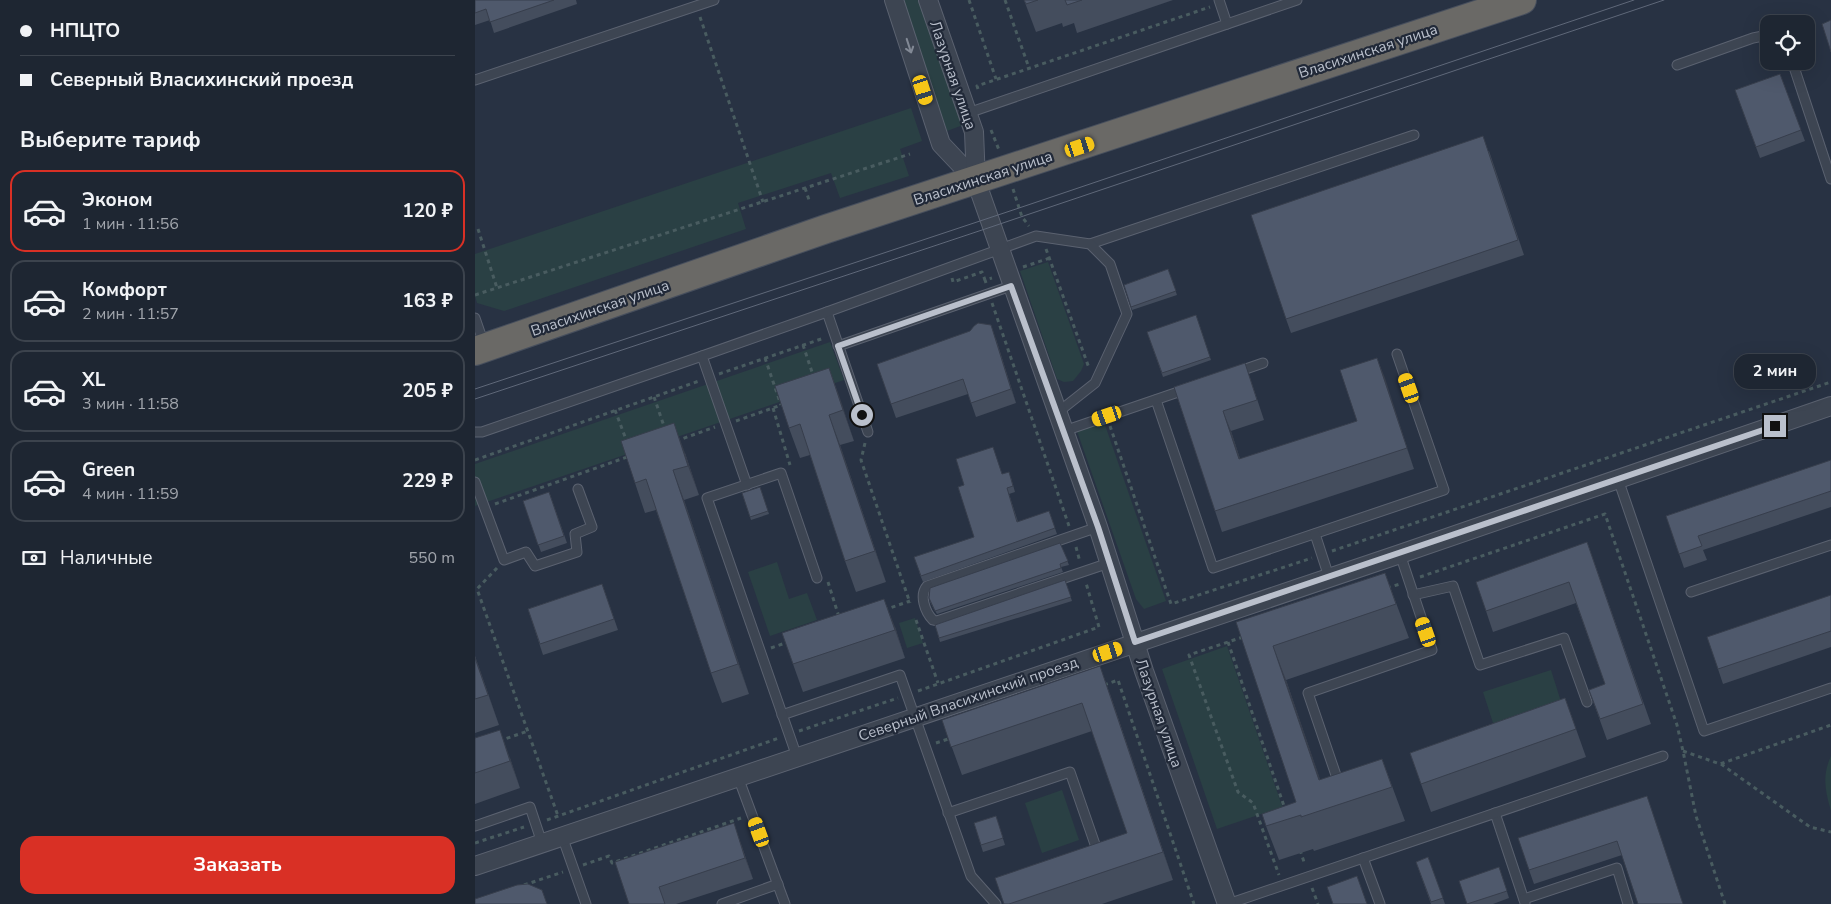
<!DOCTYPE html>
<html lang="ru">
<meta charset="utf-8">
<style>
:root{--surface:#1e2632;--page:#262e3a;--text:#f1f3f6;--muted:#a1a5ac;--line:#3c434d;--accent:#d93025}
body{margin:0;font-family:"Nunito Sans",sans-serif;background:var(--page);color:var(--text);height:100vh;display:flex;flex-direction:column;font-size:19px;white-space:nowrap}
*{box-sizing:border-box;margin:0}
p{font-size:16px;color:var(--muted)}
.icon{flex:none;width:28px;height:28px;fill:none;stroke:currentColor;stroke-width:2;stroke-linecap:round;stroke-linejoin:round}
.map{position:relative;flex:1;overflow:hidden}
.panel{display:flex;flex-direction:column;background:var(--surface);width:475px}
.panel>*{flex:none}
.hud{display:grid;align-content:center;height:110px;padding:0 20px;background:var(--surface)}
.controls{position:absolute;left:1285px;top:15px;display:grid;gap:10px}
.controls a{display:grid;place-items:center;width:55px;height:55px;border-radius:10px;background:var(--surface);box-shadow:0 5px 20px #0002,0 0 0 1px var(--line);font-size:25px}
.end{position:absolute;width:22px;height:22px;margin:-11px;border:6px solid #bac0cc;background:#111;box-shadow:0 0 0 2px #111}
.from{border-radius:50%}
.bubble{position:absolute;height:35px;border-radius:15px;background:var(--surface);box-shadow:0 5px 20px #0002,0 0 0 1px var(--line);font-size:16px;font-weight:700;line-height:35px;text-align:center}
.car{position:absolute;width:15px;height:30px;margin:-15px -8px;border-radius:6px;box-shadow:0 0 4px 1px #0007;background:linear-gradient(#f5c518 24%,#345 0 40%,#f5c518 0 76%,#345 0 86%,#f5c518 0)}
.hud b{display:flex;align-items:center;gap:18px;height:48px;font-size:19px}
.hud b+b{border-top:1px solid var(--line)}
.hud i{width:12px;height:12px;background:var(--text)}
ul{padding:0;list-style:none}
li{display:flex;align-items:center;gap:15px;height:82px;margin:0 10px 8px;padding:0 10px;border:2px solid var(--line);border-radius:15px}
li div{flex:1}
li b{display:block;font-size:19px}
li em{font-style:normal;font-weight:700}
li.current{border-color:var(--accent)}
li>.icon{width:45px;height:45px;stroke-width:1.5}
h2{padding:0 20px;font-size:22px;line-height:60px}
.pay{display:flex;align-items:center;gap:12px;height:55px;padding:0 20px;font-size:19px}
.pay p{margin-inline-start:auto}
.primary-button{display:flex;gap:10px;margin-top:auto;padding:10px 20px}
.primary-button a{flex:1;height:58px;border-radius:15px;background:var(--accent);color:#fff;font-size:20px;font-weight:700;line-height:58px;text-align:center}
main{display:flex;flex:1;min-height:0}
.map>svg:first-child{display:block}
.green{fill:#2a4044}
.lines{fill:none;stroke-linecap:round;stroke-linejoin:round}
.service-casing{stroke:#5b6270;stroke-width:11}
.minor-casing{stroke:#5b6270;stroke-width:20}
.trunk-casing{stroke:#474f5d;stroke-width:30}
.path{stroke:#495c60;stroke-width:3;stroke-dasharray:4 4;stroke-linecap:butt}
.service{stroke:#3d4552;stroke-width:9}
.minor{stroke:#3d4552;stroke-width:18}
.trunk{stroke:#6a6966;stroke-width:28}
.tram{stroke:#5f6879;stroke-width:1}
.wall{fill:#444d5d}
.shaded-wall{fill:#373e4c}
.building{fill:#4f596c;stroke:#373e4c}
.oneway{stroke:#828995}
.route{stroke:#bac0cc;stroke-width:6}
.labels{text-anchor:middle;stroke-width:4.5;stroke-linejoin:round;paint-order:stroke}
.street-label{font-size:15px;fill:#bac0cc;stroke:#212938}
</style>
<main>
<section class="panel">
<div class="hud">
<b><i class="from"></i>НПЦТО</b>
<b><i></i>Северный Власихинский проезд</b>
</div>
<h2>Выберите тариф</h2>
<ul>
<li class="current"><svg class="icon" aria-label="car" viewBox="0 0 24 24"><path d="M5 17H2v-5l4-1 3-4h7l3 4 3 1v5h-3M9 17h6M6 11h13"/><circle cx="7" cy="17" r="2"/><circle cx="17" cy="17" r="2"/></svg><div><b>Эконом</b><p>1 мин · 11:56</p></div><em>120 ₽</em></li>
<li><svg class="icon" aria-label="car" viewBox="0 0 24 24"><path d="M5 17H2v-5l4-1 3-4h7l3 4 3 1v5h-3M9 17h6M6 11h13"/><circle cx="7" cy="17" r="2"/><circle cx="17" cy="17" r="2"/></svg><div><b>Комфорт</b><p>2 мин · 11:57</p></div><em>163 ₽</em></li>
<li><svg class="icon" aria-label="car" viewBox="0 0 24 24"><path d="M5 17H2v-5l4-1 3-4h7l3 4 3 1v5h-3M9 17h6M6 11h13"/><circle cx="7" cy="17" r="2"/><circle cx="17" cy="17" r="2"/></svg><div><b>XL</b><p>3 мин · 11:58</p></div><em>205 ₽</em></li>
<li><svg class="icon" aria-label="car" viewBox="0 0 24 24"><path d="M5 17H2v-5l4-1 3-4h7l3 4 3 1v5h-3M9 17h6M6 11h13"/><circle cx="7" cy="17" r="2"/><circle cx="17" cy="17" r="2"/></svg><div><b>Green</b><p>4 мин · 11:59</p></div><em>229 ₽</em></li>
</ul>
<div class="pay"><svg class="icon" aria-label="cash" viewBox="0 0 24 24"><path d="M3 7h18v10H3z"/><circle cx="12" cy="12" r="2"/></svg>Наличные<p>550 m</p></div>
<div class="primary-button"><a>Заказать</a></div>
</section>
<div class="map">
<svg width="1356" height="904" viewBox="0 0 1356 904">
<rect width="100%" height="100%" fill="#283243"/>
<g class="green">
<polygon points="427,0 445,0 488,125 472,131"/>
<polygon points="436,108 447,141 425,149 434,176 365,198 356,173 263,203 271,229 29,311 2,303 0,296 0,254"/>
<polygon points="573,262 609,364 606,371 598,381 589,382 582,379 545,271"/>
<polygon points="355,342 369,380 0,506 0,464"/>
<polygon points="629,422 691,601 669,609 661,599 602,431"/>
<polygon points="302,562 314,599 332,593 342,620 295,636 273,572"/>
<polygon points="440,618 448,643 432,648 424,623"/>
<polygon points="752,646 817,835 799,841 789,813 742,829 687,669"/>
<polygon points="1076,670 1088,708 1020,729 1008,692"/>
<path d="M1356,756V811C1350,791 1347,775 1356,756Z"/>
<polygon points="587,790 604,840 567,853 550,803"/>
</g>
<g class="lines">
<defs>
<g id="service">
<polyline points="744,0 752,24"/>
<polyline points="1317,61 1356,179"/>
<polyline points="1202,65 1278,38 1288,36 1294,37"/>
<polyline points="0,80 239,0"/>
<polyline points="493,113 822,0"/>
<polyline points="615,244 939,135"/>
<polyline points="352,312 393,432"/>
<polyline points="0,318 9,344"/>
<polyline points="363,346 536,286"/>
<polyline points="762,372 788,363"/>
<polyline points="681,400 738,568 969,490 922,354"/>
<polyline points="589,431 712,389"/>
<polyline points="0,432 7,432 227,356"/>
<polyline points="1143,479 1229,731 1356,688"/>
<polyline points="0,482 29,560 51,552 60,566 102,552 100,534 117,527 103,489"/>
<polyline points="272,485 227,356 352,312 561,236 615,244 635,264 652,314 620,383 582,413"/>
<path d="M623,527L452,586C444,595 450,612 458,620L462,621L634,563"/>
<polyline points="840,534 854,577"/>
<polyline points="1216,592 1356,545"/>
<polyline points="938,595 978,586 1005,665 1089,638 1112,702"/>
<polyline points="307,715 425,675 496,876 521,904"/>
<polyline points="322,757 232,498 306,473 342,578"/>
<polyline points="263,777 310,904"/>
<polyline points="864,784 833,693 957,650 925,554"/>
<polyline points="473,813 595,772 623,853"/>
<polyline points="1020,813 1050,903"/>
<polyline points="0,826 55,807 67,843"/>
<polyline points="87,836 111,904"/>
<polyline points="888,858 905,904"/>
<polyline points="1049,899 1142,868 1153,904"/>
<polyline points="247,904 303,884"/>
<polyline points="753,904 1188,756"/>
</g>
<g id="minor">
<polyline points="419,0 466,144 501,181"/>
<polyline points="453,0 499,132 501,181 623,527 669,671 752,904"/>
<polyline points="0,866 925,554 1356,406"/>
</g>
<polyline id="trunk" points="0,351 351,229 1047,0"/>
</defs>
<use href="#service" class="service-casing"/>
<use href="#minor" class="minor-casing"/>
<use href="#trunk" class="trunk-casing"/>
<g class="path">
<polyline points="494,0 521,79"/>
<polyline points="530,0 554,68"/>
<polyline points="225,17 288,202"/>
<polyline points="503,89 502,86 735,7"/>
<polyline points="516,130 524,150"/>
<polyline points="330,188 335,203"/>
<polyline points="538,189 547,217 554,226"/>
<polyline points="3,229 22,288"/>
<polyline points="571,249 614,368"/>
<polyline points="548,267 575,258"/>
<polyline points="477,278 478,282 507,272 510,280"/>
<polyline points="511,283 510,280 517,278"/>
<polyline points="0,295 435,154"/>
<polyline points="517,303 594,526"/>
<polyline points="328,345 338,375"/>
<polyline points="290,358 306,405"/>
<polyline points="244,374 349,338"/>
<polyline points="179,397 190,429"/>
<polyline points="298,408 315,465"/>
<polyline points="140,410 152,442"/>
<polyline points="261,421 309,404"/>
<polyline points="635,426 696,604 837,558"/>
<polyline points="201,441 240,427"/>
<polyline points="390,443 386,460 435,603"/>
<polyline points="0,460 224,381"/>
<polyline points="20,504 155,456"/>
<polyline points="601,547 605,562"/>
<polyline points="857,551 1356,382"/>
<polyline points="22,568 2,589 83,816"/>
<polyline points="945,577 1130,514 1202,725 1208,751 1221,816 1250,904"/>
<polyline points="353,582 364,617"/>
<polyline points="912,588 925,584"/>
<polyline points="409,610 435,601"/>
<polyline points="441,620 463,683"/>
<polyline points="768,637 714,655 763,792 778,803 804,875"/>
<polyline points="753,642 810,809"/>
<polyline points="296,648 313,642"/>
<polyline points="629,685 643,680 719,904"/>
<polyline points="443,691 624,627 611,583"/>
<polyline points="324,731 423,698"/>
<polyline points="24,741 53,731"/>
<polyline points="461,743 476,738"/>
<polyline points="1208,751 1245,764 1356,725"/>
<polyline points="1246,764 1335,827 1356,832"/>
<polyline points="72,820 304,738"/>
<polyline points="0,843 49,827"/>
<polyline points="825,850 830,865"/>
<polyline points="108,865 134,856 137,863 266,818"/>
<polyline points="49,885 88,872"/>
<polyline points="837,888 843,904"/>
</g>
<use href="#service" class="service"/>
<use href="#minor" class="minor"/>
<use href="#trunk" class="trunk"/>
<g class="tram">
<polyline points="0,389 544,208 1159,0"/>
<polyline points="0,399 516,227 1189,0"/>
</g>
</g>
<g class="wall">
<polygon points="0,0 101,0 102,4 19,33 15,20 0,25"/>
<polygon points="549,0 698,0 602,33 599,23 588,27 587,23 561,32"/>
<polygon points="1305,74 1330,141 1285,158 1260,90"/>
<polygon points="1014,151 1049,255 816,333 811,319"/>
<polygon points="693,269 702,295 657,310 649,285"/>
<polygon points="721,315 736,360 688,377 672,332"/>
<polygon points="521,339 541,403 501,417 493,394 421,418 402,364"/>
<polygon points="902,358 939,469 747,532 699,387 770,363 789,420 756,431 765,459 882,421"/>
<polygon points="354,368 379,441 365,445 411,582 381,592 370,561 335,455 325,458 314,428"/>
<polygon points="210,453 224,495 209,500 274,694 247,703 236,673 181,510 170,513 160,483"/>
<polygon points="1356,460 1356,507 1228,550 1232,560 1209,568 1191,516"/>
<polygon points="527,474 536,478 540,492 534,494 543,522 574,511 582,534 448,582 444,572 499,537"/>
<polygon points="285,487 294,514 276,520 267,493"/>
<polygon points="74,492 92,543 66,552 48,501"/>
<polygon points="1112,542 1176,724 1132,740 1114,690 1130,684 1101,603 1018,632 1011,611"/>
<polygon points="585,543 594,565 586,567 588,572 462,614 455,602 454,598"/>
<polygon points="910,573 934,638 811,680 845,780 907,759 930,821 839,851 838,849 804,860 791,826 821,802 761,622"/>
<polygon points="590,580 597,601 465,642 460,625"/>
<polygon points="127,584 143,630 68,655 53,609"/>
<polygon points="1356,595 1356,647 1248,684 1243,669"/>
<polygon points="420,627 430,658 328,692 318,664"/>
<polygon points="0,656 24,725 0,733"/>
<polygon points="635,694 698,880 627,904 529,904 652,833 617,731 487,775 467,720"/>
<polygon points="1090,698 1111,757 956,812 935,753"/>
<polygon points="0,738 35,758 45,788 0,804"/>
<polygon points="1177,810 1147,855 1059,884 1054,870"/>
<polygon points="521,816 530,845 508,852 499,823"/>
<polygon points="266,844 278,879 201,904 154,904 140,862"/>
<polygon points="953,857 970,904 956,904 941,862"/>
<polygon points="1024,867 1034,898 1018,904 992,904"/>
</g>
<g class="shaded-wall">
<polygon points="516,325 521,339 541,403 536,389"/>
<polygon points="902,358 910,378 939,469"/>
<polygon points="354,368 365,398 379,441 368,410"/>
<polygon points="748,411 756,431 772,480 764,459"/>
<polygon points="354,415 365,445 411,582 400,551"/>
<polygon points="199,423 210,453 224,495 213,466"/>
<polygon points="198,470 209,500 274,694 263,664"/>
<polygon points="409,599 420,627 430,658 420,630"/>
<polygon points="798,646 811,680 855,808 844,780"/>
<polygon points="0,656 24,725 0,658"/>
<polygon points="625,666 635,694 698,880 688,852"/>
<polygon points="25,730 35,758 45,788 35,761"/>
<polygon points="1172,796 1177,810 1208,904"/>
<polygon points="259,823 266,844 278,879 270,858"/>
</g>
<g class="building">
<polygon points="0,0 79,0 15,22 11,9 0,13"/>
<polygon points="549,0 563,0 551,4"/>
<polygon points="590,0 607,0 592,5"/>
<polygon points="1356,20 1356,52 1347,24"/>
<polygon points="1305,74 1326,130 1281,147 1260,90"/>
<polygon points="1008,136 1043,240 811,319 776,215"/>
<polygon points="693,269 701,291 656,307 649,285"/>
<polygon points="721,315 735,357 687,373 672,332"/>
<polygon points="503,323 516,325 536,389 496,403 488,379 416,404 402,364 495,331 499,326"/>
<polygon points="902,358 932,448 740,511 699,387 770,363 782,400 748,411 764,459 882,421 865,370"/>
<polygon points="354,368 368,410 354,415 400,551 370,561 325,424 314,428 300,386"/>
<polygon points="199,423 213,466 198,470 263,664 236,673 171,479 160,483 146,441"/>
<polygon points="518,447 527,474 534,472 538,486 532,488 542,522 574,511 580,528 446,576 439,557 499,537 483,487 489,485 481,459"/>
<polygon points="1356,460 1356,491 1223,536 1227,546 1204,554 1191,516"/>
<polygon points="285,487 293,511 275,517 267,493"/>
<polygon points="74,492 89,536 63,545 48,501"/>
<polygon points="1112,542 1168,704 1125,719 1114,690 1130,684 1094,582 1011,611 1001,582"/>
<polygon points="585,543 593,561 585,564 586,568 460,611 454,598 455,588"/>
<polygon points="910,573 921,604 798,646 844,780 907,759 917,787 826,817 826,815 791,826 787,814 821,802 761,622"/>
<polygon points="590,580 596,597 464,638 460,625"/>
<polygon points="127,584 139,619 65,644 53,609"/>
<polygon points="1356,595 1356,631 1243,669 1232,637"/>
<polygon points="409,599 420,630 318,664 307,633"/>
<polygon points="0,658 13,695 0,699"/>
<polygon points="625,666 688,852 534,904 529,904 520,878 652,833 607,703 476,747 467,720"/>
<polygon points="1090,698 1101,729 946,784 935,753"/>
<polygon points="25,730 35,761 0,773 0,738"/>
<polygon points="1172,796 1208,904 1163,904 1142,841 1054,870 1043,838"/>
<polygon points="521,816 528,838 506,845 499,823"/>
<polygon points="259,823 270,858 184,887 190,904 154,904 140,862"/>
<polygon points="953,857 968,898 956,902 941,862"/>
<polygon points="1024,867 1032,891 992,904 984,881"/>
<polygon points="882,876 892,904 858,904 852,887"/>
<polygon points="53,884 67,890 72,904 0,904 0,899 42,885"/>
</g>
<defs><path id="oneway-shaft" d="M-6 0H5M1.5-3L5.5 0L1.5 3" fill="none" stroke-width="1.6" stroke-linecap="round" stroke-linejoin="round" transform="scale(1.25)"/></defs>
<use class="oneway" href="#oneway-shaft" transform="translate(434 46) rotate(72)"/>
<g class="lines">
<polyline class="route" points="387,415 363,346 536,286 623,527 660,642 1300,426"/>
</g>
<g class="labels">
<g class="street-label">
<text transform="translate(893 51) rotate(-18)" y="5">Власихинская улица</text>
<text transform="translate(478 75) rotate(71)" y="5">Лазурная улица</text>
<text transform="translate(508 178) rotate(-18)" y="5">Власихинская улица</text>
<text transform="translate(125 308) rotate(-19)" y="5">Власихинская улица</text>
<text transform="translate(493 699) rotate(-19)" y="5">Северный Власихинский проезд</text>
<text transform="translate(684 713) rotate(71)" y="5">Лазурная улица</text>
</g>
</g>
</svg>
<div class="controls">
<a><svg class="icon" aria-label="locate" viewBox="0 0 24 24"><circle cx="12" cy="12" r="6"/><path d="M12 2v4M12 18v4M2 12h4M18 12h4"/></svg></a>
</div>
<i class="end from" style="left:387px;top:415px"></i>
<i class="end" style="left:1300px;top:426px"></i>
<div class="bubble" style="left:1259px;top:354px;width:82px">2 мин</div>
<i class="car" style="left:448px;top:90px;rotate:162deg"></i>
<i class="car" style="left:605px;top:147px;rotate:72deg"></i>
<i class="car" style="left:934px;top:388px;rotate:341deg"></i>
<i class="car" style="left:632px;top:416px;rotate:251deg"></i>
<i class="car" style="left:951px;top:632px;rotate:341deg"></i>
<i class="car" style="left:633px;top:652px;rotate:72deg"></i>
<i class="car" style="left:284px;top:832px;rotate:340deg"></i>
</div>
</main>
